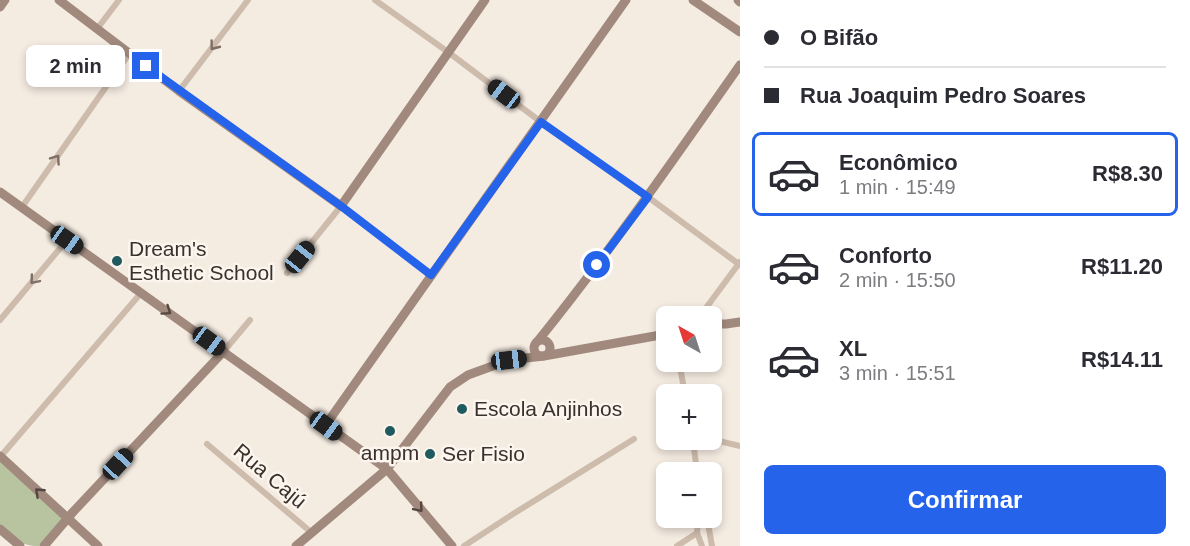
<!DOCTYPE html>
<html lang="pt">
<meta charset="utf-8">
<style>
:root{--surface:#fff;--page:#f2f2f3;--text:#2b2b33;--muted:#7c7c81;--line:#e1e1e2;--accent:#2563eb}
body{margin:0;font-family:Arial,sans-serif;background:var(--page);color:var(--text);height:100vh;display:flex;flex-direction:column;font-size:22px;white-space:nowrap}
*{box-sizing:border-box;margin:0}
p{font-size:20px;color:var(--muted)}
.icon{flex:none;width:33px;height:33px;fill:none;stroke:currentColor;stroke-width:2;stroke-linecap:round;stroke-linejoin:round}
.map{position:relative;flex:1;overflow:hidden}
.sheet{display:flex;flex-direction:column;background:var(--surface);width:450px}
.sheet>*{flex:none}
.top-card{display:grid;align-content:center;height:132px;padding:0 24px;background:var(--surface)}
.needle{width:39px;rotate:321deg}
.buttons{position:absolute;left:656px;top:306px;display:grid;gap:12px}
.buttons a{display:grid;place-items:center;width:66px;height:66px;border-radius:9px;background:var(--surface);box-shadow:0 3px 9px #0003;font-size:30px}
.end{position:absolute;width:27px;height:27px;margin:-14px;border:8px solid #2563eb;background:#fff;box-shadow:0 0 0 3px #fff}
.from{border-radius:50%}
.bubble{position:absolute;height:42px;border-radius:9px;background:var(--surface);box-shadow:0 3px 9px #0003;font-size:20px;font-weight:800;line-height:42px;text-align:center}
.car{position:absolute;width:18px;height:36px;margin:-18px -9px;border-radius:8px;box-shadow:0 0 4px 2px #0007;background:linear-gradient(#222 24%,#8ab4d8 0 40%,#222 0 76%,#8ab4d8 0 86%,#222 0)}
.top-card b{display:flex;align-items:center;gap:21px;height:57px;font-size:22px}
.top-card b+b{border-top:2px solid var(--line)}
.top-card i{width:15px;height:15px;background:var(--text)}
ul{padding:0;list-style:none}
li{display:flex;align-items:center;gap:18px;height:84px;margin:0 12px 9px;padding:0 12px;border:3px solid transparent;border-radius:9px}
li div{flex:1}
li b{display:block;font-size:22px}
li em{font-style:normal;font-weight:800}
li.active{border-color:var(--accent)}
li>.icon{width:54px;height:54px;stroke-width:1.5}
.primary-button{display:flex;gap:12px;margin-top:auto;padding:12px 24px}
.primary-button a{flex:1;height:69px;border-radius:9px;background:var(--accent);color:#fff;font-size:24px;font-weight:800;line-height:69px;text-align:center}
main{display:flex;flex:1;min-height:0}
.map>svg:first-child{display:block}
.green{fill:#b8c4a0}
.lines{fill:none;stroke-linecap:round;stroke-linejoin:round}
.street{stroke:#cdbbac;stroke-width:6}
.secondary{stroke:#a18a7d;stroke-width:9}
.oneway{stroke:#7d6f65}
.oneway2{stroke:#544640}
.route{stroke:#2563eb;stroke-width:8}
.poi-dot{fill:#1f5a5e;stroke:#fbf5ee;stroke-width:2}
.labels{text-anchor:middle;stroke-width:5;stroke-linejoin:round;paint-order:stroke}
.poi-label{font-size:21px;fill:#3b302b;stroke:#fbf5ee;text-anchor:start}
.street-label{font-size:21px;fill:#3b302b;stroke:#fbf5ee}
</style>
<main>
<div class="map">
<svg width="740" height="546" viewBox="0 0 740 546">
<rect width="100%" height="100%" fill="#f4ebe1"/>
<path class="green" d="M0,460L64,518L39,546C20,546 14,538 0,525Z"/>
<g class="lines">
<g class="street">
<polyline points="375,0 448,52 541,122 648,197 740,265"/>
<polyline points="97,29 119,0"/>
<polyline points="179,91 248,0"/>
<polyline points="22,207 129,54"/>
<polyline points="287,273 341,206 431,275"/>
<polyline points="700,316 740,262"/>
<polyline points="0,320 67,240"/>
<polyline points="224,351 250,320"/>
<polyline points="679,362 685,394"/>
<polyline points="711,439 740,446"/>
<polyline points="693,440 697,472"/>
<polyline points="207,444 312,533"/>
<polyline points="1,456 141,293"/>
<polyline points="698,518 697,533 702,546"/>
<polyline points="707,518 712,546"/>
<polyline points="464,546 513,514 634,439"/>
<polyline points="677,546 697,533"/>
</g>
<g class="secondary">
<polyline points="59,0 179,91 341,206 485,0"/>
<polyline points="693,0 740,32"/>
<polyline points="738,0 740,2"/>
<polyline points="0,7 5,0"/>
<polyline points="0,192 387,469 452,546"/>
<polyline points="711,324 726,324 740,322"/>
<circle cx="542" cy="348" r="8"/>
<path d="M537,342C609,253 674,159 740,65"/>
<polyline points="325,426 626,0"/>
<polyline points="0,456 98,546"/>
<polyline points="0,529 20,546"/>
<polyline points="44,546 73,512 224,351"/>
<polyline points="296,546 387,469 450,387 468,375 509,360 544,356 666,334"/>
</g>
</g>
<defs><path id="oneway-chevron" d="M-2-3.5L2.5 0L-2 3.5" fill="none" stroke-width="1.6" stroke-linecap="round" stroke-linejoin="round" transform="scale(1.5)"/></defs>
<g class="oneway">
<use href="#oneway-chevron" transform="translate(214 46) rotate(127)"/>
<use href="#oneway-chevron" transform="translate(56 159) rotate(-55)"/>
<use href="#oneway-chevron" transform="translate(34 280) rotate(130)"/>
</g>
<g class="oneway2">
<use href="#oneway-chevron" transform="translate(167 311) rotate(35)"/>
<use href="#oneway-chevron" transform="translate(39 492) rotate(-137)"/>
<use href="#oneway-chevron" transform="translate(419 508) rotate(50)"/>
</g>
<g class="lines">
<polyline class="route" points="146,66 341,206 431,275 541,122 648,197 597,265"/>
</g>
<g class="poi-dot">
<circle cx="117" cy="261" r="6"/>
<circle cx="462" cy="409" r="6"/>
<circle cx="390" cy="431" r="6"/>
<circle cx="430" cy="454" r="6"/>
</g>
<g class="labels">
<g class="poi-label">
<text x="129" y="256">Dream's<tspan x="129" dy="24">Esthetic School</tspan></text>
<text x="474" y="416">Escola Anjinhos</text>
<text x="390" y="460" text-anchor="middle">ampm</text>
<text x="442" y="461">Ser Fisio</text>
</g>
<g class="street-label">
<text transform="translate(270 476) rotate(40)" y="7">Rua Cajú</text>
</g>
</g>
</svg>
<div class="buttons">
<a><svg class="needle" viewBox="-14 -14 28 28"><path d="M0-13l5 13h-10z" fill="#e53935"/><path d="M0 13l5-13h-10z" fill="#7c7c81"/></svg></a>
<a>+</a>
<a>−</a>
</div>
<i class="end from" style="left:597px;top:265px"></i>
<i class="end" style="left:146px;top:66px"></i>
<div class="bubble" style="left:26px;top:45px;width:99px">2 min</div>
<i class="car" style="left:504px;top:94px;rotate:307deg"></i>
<i class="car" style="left:67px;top:240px;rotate:125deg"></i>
<i class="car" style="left:300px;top:257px;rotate:39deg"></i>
<i class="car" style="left:209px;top:341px;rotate:126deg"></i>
<i class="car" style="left:509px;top:360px;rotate:83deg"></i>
<i class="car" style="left:326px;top:426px;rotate:126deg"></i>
<i class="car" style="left:118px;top:464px;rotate:43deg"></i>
</div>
<section class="sheet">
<div class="top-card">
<b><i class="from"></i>O Bifão</b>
<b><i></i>Rua Joaquim Pedro Soares</b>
</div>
<ul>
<li class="active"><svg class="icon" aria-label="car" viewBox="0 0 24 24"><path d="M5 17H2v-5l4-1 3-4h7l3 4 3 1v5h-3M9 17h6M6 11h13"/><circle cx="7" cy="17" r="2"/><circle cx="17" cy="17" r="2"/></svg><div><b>Econômico</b><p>1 min · 15:49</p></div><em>R$8.30</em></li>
<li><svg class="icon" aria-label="car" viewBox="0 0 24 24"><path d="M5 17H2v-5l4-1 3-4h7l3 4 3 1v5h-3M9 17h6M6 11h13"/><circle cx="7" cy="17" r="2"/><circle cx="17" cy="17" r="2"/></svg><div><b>Conforto</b><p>2 min · 15:50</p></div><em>R$11.20</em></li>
<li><svg class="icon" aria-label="car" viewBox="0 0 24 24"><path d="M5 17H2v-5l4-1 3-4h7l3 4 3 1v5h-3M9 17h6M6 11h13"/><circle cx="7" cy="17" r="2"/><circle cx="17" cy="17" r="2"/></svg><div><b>XL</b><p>3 min · 15:51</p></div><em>R$14.11</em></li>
</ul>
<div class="primary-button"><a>Confirmar</a></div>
</section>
</main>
